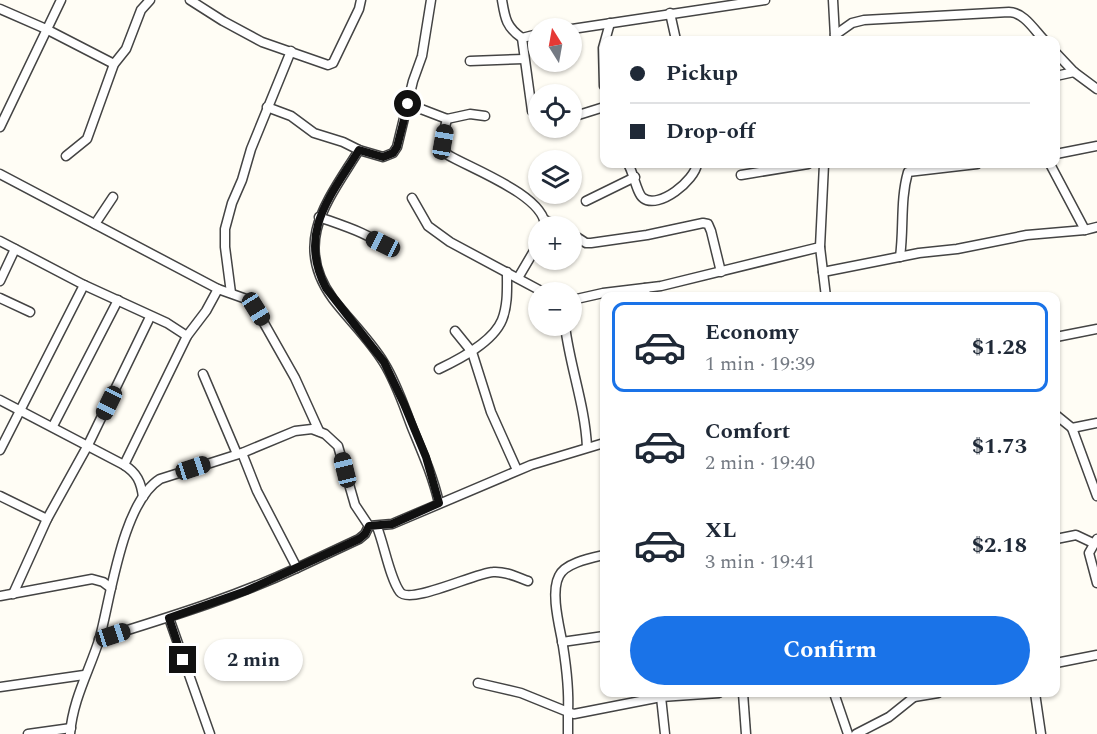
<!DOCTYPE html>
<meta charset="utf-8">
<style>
:root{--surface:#fff;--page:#f6f6f7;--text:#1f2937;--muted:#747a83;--line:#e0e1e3;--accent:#1a73e8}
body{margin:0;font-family:Spectral,serif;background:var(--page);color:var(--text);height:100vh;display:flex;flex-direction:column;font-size:22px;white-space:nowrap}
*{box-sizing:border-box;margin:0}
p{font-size:20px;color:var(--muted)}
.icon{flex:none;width:33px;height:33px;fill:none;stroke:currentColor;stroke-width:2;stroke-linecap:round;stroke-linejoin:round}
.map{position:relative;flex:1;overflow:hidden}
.panel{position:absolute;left:600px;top:292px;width:460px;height:405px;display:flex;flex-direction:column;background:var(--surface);border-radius:12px;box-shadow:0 2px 4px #0004}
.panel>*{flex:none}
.banner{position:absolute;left:600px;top:36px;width:460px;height:132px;border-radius:12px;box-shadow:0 2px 4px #0004;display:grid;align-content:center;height:132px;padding:0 30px;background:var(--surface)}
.needle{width:39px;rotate:349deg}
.controls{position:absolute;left:528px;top:18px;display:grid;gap:12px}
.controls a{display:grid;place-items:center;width:54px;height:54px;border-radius:50%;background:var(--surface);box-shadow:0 2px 4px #0004;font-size:30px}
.end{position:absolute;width:27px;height:27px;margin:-14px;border:8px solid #111;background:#fff;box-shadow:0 0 0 3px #fff}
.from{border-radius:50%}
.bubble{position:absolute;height:42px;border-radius:21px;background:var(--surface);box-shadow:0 2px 4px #0004;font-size:20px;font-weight:700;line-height:42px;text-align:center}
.car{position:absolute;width:18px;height:36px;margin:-18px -9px;border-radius:8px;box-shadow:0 0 4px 2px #0007;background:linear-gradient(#222 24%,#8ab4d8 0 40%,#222 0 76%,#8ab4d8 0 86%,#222 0)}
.banner b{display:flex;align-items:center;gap:21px;height:57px;font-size:22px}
.banner b+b{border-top:2px solid var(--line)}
.banner i{width:15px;height:15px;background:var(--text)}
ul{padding:10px 0 0;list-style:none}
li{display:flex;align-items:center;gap:18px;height:90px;margin:0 12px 9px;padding:0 18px;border:3px solid transparent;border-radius:12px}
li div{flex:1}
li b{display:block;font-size:22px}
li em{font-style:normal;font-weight:700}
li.selected{border-color:var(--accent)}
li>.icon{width:54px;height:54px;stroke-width:1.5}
.primary-button{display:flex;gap:12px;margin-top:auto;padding:12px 30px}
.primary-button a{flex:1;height:69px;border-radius:36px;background:var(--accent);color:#fff;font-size:24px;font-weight:700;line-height:69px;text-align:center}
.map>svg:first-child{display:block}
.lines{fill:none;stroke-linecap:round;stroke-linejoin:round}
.minor-casing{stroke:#444;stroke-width:11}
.minor{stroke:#fff;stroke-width:8}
.route{stroke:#111;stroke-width:8}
</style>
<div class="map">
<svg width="1097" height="734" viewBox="0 0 1097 734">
<rect width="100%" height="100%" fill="#fffdf5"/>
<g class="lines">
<defs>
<g id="minor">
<polyline points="190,0 223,21 262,42 328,65 333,63 359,9 361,0"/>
<path d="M502,0C505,18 506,27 522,38"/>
<polyline points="833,0 835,37"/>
<polyline points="0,9 46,29 114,64"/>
<polyline points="670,13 676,40"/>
<polyline points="572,29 765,0"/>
<path d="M835,35L852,23L864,20L1009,12C1024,12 1035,31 1044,40"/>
<polyline points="1056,53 1074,72 1097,89"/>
<polyline points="470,61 524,59"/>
<polyline points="1056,76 1074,72"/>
<polyline points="604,86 603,48 610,23"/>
<polyline points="408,104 447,119 470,114 485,116"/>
<polyline points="267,107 291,116 314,133 343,142 359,150 383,157 393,153 397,147 413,81 422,56 431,0"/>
<polyline points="532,111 522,38 538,34"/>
<polyline points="572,117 604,107"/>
<path d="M447,119C444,132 439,144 448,155C472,169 545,196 545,226"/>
<polyline points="0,127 61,0"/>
<path d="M359,150C329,199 291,242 333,299C349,320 370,340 384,363C397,384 404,407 413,430C423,454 433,477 439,503"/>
<polyline points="1056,154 1097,146"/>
<polyline points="66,156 87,139 114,64 126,49 141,10 150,0"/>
<path d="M628,164C633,171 637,194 643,198C659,210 695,180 697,164"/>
<polyline points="824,164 820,247 826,297"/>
<polyline points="1050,164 1085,230"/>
<polyline points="0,174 218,289 249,300 256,309 295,378 319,431"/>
<polyline points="741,175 808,164"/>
<polyline points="412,198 428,226 450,242 543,292"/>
<polyline points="586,201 635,177"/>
<path d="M319,217C344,226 371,234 392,251"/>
<polyline points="545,220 558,226"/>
<polyline points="95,224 113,197"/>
<polyline points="572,234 586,243 591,243 647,235 703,223 708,224 711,231 721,272"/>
<polyline points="0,241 84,285 167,323 187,336"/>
<path d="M900,257C904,228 900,200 908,172L977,164"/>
<polyline points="823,272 919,253 957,249 1027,235 1085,230 1097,227"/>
<polyline points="518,278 538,244"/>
<polyline points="0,281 15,249"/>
<polyline points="645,288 646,297"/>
<polyline points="231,293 225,247 225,229 232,203 242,180 251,149 291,51"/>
<polyline points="0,298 30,312"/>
<polyline points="572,300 603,293 661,286 820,247"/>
<path d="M565,326C570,367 585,405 587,447"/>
<polyline points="455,331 472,352 491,412 517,470"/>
<polyline points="1056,337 1097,329"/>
<path d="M439,369C460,359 493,342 502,320C508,305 507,288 507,272"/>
<polyline points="203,374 237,454"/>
<path d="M0,400L124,465C137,473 141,482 143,497"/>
<polyline points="1056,415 1072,428 1097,423"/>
<polyline points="53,426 118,300"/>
<polyline points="1072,428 1097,496"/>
<polyline points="0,450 84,285"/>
<polyline points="124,465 187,336 206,311 218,289"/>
<polyline points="0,496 47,519"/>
<path d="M377,527C384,544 390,579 400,592C410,605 475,573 493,572C505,571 517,577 528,581"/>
<polyline points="1056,539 1076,535 1093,543"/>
<polyline points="1097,539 1089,553 1097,583"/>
<path d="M604,555C591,558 565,563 559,576C550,593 560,628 563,646C566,665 569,693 568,712L574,714L661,697L719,693"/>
<polyline points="297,568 359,539 365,534 369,526"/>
<polyline points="13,594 47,519 88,445 150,317"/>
<polyline points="0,596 92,579 103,582 111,588"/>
<polyline points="169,618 210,734"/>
<path d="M99,639C166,618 233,598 297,568L257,491L242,453"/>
<polyline points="562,642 604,636"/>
<polyline points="1056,663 1097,655"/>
<polyline points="478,683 521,693 568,712 568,734"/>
<polyline points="0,687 84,675"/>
<polyline points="743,693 746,734"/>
<polyline points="834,693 848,734"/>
<polyline points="1035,693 1041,734"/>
<polyline points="661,697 665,734"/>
<polyline points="914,697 938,693"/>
<polyline points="28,734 71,728"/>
<path d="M70,734C73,698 90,670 100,637C111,595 123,502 160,479L242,453L295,431L312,429L325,434L338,446L355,505L369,526L392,524L531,465L604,443"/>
<polyline points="856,734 889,717 914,697 913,693"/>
</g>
</defs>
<use href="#minor" class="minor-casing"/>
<use href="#minor" class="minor"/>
</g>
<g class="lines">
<path class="route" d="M183,660L169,618L246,591L359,539L365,534L369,526L392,524L439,503L426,457L404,404L384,362L326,288C297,232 331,196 359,150L383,157L393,153L397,147L408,104"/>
</g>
</svg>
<div class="controls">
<a><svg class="needle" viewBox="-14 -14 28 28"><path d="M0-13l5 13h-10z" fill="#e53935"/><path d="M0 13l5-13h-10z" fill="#747a83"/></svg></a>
<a><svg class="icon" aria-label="locate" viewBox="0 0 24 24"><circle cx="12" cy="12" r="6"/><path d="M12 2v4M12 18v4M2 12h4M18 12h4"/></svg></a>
<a><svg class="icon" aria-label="layers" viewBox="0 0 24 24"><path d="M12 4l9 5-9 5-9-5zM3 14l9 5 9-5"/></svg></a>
<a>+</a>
<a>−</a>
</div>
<i class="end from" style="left:408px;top:104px"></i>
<i class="end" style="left:183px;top:660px"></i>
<div class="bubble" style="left:204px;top:639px;width:99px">2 min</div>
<i class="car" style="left:443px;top:142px;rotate:10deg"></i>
<i class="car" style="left:383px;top:244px;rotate:296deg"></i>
<i class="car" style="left:256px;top:309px;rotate:148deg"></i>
<i class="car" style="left:109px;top:403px;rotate:206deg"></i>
<i class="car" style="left:193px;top:468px;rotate:72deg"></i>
<i class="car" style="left:345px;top:470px;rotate:346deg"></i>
<i class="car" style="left:113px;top:635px;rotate:72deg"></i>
<div class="banner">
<b><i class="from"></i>Pickup</b>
<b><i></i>Drop-off</b>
</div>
<section class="panel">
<ul>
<li class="selected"><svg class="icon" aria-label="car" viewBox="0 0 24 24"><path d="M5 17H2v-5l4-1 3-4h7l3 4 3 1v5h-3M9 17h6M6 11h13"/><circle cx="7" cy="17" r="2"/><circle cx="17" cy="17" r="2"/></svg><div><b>Economy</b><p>1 min · 19:39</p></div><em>$1.28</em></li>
<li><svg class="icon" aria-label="car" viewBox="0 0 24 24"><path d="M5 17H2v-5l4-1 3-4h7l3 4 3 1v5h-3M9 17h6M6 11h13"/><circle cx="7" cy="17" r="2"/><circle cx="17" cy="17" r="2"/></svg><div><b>Comfort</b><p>2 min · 19:40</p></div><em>$1.73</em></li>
<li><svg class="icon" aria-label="car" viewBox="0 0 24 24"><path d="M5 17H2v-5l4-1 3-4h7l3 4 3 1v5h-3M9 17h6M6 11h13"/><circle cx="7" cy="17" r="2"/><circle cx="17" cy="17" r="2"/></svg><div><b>XL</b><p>3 min · 19:41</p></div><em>$2.18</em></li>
</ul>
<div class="primary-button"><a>Confirm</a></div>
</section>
</div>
